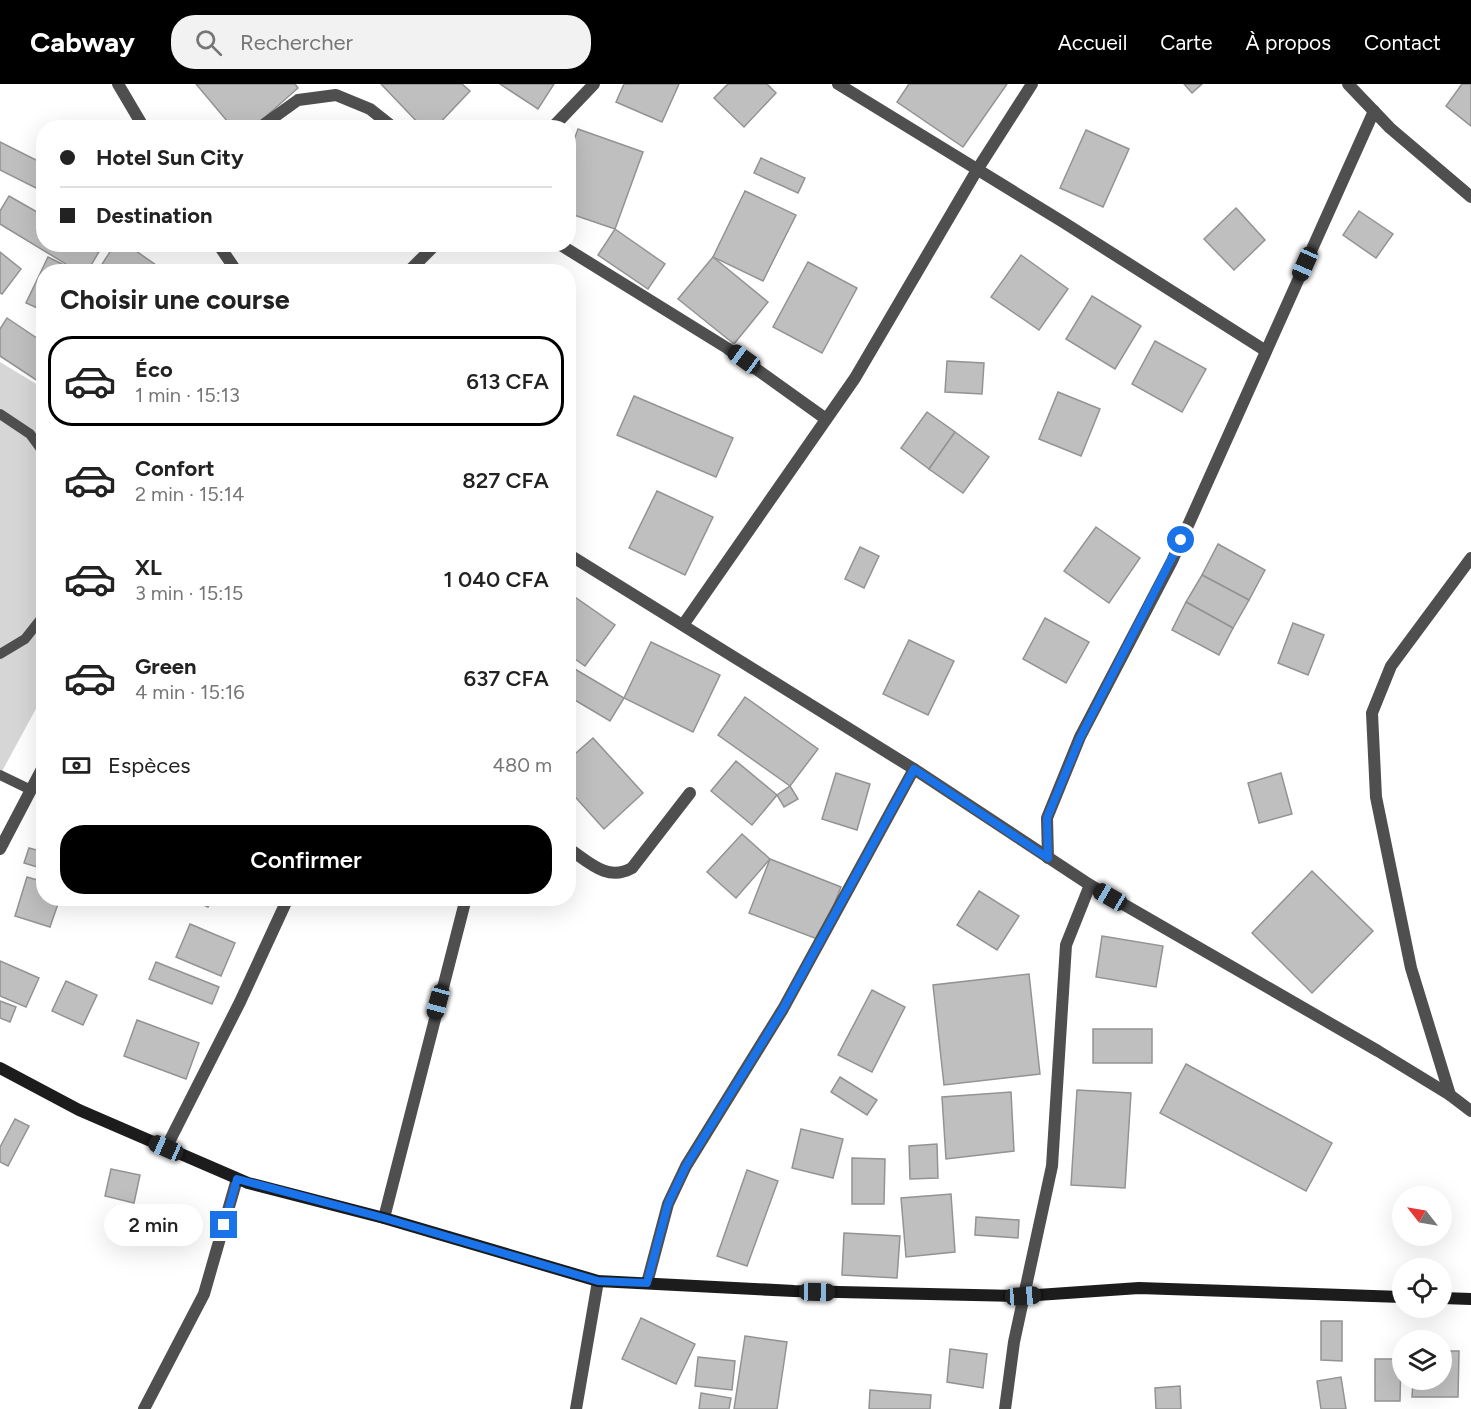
<!DOCTYPE html>
<html lang="fr">
<meta charset="utf-8">
<style>
:root{--surface:#fff;--page:#f2f2f2;--text:#222;--muted:#767676;--line:#e0e0e0;--accent:#000}
body{margin:0;font-family:Figtree,sans-serif;background:var(--page);color:var(--text);height:100vh;display:flex;flex-direction:column;font-size:22px;white-space:nowrap}
*{box-sizing:border-box;margin:0}
p{font-size:20px;color:var(--muted)}
.icon{flex:none;width:33px;height:33px;fill:none;stroke:currentColor;stroke-width:2;stroke-linecap:round;stroke-linejoin:round}
.map{position:relative;flex:1;overflow:hidden}
.sheet{position:absolute;left:36px;top:180px;width:540px;height:642px;display:flex;flex-direction:column;background:var(--surface);border-radius:24px;box-shadow:0 6px 24px #0002}
.sheet>*{flex:none}
.guide{position:absolute;left:36px;top:36px;width:540px;height:132px;border-radius:24px;box-shadow:0 6px 24px #0002;display:grid;align-content:center;height:132px;padding:0 24px;background:var(--surface)}
.needle{width:39px;rotate:301deg}
.buttons{position:absolute;left:1392px;top:1102px;display:grid;gap:12px}
.buttons a{display:grid;place-items:center;width:60px;height:60px;border-radius:50%;background:var(--surface);box-shadow:0 6px 24px #0002;font-size:30px}
.end{position:absolute;width:27px;height:27px;margin:-14px;border:8px solid #1a73e8;background:#fff;box-shadow:0 0 0 3px #fff}
.from{border-radius:50%}
.bubble{position:absolute;height:42px;border-radius:21px;background:var(--surface);box-shadow:0 6px 24px #0002;font-size:20px;font-weight:600;line-height:42px;text-align:center}
.car{position:absolute;width:18px;height:36px;margin:-18px -9px;border-radius:8px;box-shadow:0 0 4px 2px #0007;background:linear-gradient(#222 24%,#8ab4d8 0 40%,#222 0 76%,#8ab4d8 0 86%,#222 0)}
.guide b{display:flex;align-items:center;gap:21px;height:57px;font-size:22px}
.guide b+b{border-top:2px solid var(--line)}
.guide i{width:15px;height:15px;background:var(--text)}
ul{padding:0;list-style:none}
li{display:flex;align-items:center;gap:18px;height:90px;margin:0 12px 9px;padding:0 12px;border:3px solid transparent;border-radius:24px}
li div{flex:1}
li b{display:block;font-size:22px}
li em{font-style:normal;font-weight:600}
li.selected{border-color:var(--accent)}
li>.icon{width:54px;height:54px;stroke-width:1.5}
h2{padding:0 24px;font-size:27px;line-height:72px}
.pay{display:flex;align-items:center;gap:15px;height:66px;padding:0 24px;font-size:22px}
.pay p{margin-inline-start:auto}
.button{display:flex;gap:12px;margin-top:auto;padding:12px 24px}
.button a{flex:1;height:69px;border-radius:24px;background:var(--accent);color:#fff;font-size:24px;font-weight:600;line-height:69px;text-align:center}
header{display:flex;align-items:center;gap:36px;box-sizing:border-box;height:84px;padding:0 30px;background:var(--accent);color:#fff}
header strong{font-size:28px}
nav{display:flex;gap:33px;margin-inline-start:auto;font-size:21px}
.search{width:420px;height:54px;background:var(--page);display:flex;align-items:center;gap:15px;box-sizing:border-box;padding:0 21px;border-radius:24px;color:var(--muted);font-size:22px}
.map>svg:first-child{display:block}
.green{fill:#d6d6d6}
.building{fill:#bfbfbf;stroke:#939393;stroke-width:1.5}
.lines{fill:none;stroke-linecap:round;stroke-linejoin:round}
.service{stroke:#4f4f4f;stroke-width:10}
.minor{stroke:#4f4f4f;stroke-width:12}
.secondary{stroke:#1c1c1c;stroke-width:12}
.route{stroke:#1a73e8;stroke-width:8}
</style>
<header>
<strong>Cabway</strong>
<div class="search"><svg class="icon" aria-label="search" viewBox="0 0 24 24"><circle cx="10" cy="10" r="6"/><path d="M15 15l6 6"/></svg>Rechercher</div>
<nav><a>Accueil</a><a>Carte</a><a>À propos</a><a>Contact</a></nav>
</header>
<div class="map">
<svg width="1471" height="1325" viewBox="0 0 1471 1325">
<rect width="100%" height="100%" fill="#fff"/>
<polygon class="green" points="0,278 43,304 44,610 0,691"/>
<g class="building">
<polygon points="196,0 295,0 298,4 253,44 233,44"/>
<polygon points="381,0 462,0 470,7 435,44 423,44"/>
<polygon points="500,0 554,0 538,25"/>
<polygon points="624,0 679,0 662,38 616,18"/>
<polygon points="728,0 767,0 776,9 744,43 714,14"/>
<polygon points="909,0 1007,0 963,63 897,18"/>
<polygon points="1184,0 1202,0 1192,9"/>
<polygon points="1462,0 1471,0 1471,42 1446,22"/>
<polygon points="578,45 643,68 615,145 568,129 568,73"/>
<polygon points="1086,46 1129,65 1103,123 1060,104"/>
<polygon points="0,58 44,80 44,108 0,86"/>
<polygon points="761,74 805,94 798,109 754,89"/>
<polygon points="745,107 796,131 763,197 713,173"/>
<polygon points="9,112 44,132 44,160 90,160 100,166 87,188 79,188 0,140 0,127"/>
<polygon points="1236,124 1265,156 1234,186 1204,155"/>
<polygon points="1359,127 1393,150 1376,174 1343,151"/>
<polygon points="615,145 665,180 648,205 598,171"/>
<polygon points="115,160 126,160 166,188 97,188"/>
<polygon points="0,168 21,185 2,210 0,209"/>
<polygon points="1021,171 1068,205 1039,246 991,213"/>
<polygon points="48,173 78,188 44,188 44,227 26,219"/>
<polygon points="713,173 768,218 734,260 678,215"/>
<polygon points="808,178 857,204 822,269 773,243"/>
<polygon points="1092,212 1141,242 1115,285 1066,255"/>
<polygon points="7,234 44,259 44,301 0,272 0,245"/>
<polygon points="1155,257 1206,285 1182,328 1132,300"/>
<polygon points="947,277 984,279 982,310 945,308"/>
<polygon points="1058,308 1100,325 1081,372 1039,355"/>
<polygon points="634,312 733,354 716,393 617,351"/>
<polygon points="927,328 955,348 929,385 901,364"/>
<polygon points="955,348 989,373 963,409 929,385"/>
<polygon points="657,407 713,433 685,491 629,464"/>
<polygon points="1096,443 1140,474 1109,519 1064,487"/>
<polygon points="1218,460 1265,486 1249,516 1202,491"/>
<polygon points="860,463 879,472 864,504 845,495"/>
<polygon points="1202,491 1249,516 1233,544 1186,518"/>
<polygon points="572,511 615,541 585,582 568,570 568,516"/>
<polygon points="1186,518 1233,544 1219,571 1172,546"/>
<polygon points="1045,534 1089,558 1066,599 1023,575"/>
<polygon points="1293,539 1324,551 1308,591 1278,579"/>
<polygon points="909,556 954,577 928,631 883,610"/>
<polygon points="651,558 720,591 693,648 624,614"/>
<polygon points="568,581 624,614 610,637 568,612"/>
<polygon points="745,613 818,665 790,702 718,651"/>
<polygon points="593,654 643,709 604,745 568,705 568,676"/>
<polygon points="736,677 777,711 752,741 711,707"/>
<polygon points="836,689 870,700 857,746 822,735"/>
<polygon points="1281,689 1292,730 1259,739 1248,699"/>
<polygon points="790,702 798,715 784,723 777,711"/>
<polygon points="742,750 770,775 736,814 707,788"/>
<polygon points="29,764 44,768 44,785 24,779"/>
<polygon points="770,775 841,803 820,856 749,829"/>
<polygon points="1312,787 1373,847 1312,909 1252,849"/>
<polygon points="27,793 44,798 44,814 60,814 50,843 15,832"/>
<polygon points="979,807 1019,832 997,866 957,841"/>
<polygon points="188,814 212,814 208,823"/>
<polygon points="190,840 235,859 221,892 176,873"/>
<polygon points="1102,852 1163,862 1156,903 1096,893"/>
<polygon points="0,877 39,894 26,923 0,912"/>
<polygon points="156,878 219,903 212,920 149,895"/>
<polygon points="1029,890 1040,990 944,1001 933,901"/>
<polygon points="66,897 97,911 83,941 52,927"/>
<polygon points="872,906 905,923 872,988 838,971"/>
<polygon points="0,917 16,923 10,938 0,934"/>
<polygon points="137,936 199,959 186,995 124,972"/>
<rect x="1093" y="945" width="59" height="34"/>
<polygon points="1186,980 1332,1059 1306,1107 1160,1029"/>
<polygon points="840,993 877,1016 867,1031 831,1008"/>
<polygon points="1077,1006 1131,1009 1125,1104 1071,1101"/>
<polygon points="1011,1008 1014,1067 946,1075 942,1013"/>
<polygon points="15,1035 29,1042 8,1082 0,1078 0,1063"/>
<polygon points="801,1045 843,1055 833,1094 792,1084"/>
<polygon points="937,1060 938,1094 910,1095 909,1062"/>
<polygon points="852,1074 885,1075 884,1120 852,1120"/>
<polygon points="111,1085 140,1091 134,1119 105,1112"/>
<polygon points="747,1086 778,1097 747,1182 717,1172"/>
<polygon points="951,1110 955,1168 906,1173 901,1114"/>
<polygon points="976,1133 1019,1136 1018,1154 975,1151"/>
<polygon points="844,1149 900,1152 897,1194 842,1191"/>
<polygon points="641,1234 695,1260 676,1300 622,1275"/>
<polygon points="1321,1237 1342,1237 1342,1277 1321,1276"/>
<polygon points="745,1252 787,1258 777,1325 734,1325"/>
<polygon points="950,1265 987,1270 983,1304 947,1298"/>
<polygon points="1442,1267 1459,1267 1458,1313 1412,1313 1413,1296 1442,1296"/>
<polygon points="698,1273 735,1277 732,1306 695,1302"/>
<polygon points="1375,1275 1401,1275 1400,1317 1375,1317"/>
<polygon points="1341,1293 1346,1325 1321,1325 1317,1297"/>
<polygon points="1180,1302 1181,1325 1156,1325 1155,1304"/>
<polygon points="870,1306 931,1311 930,1325 869,1325"/>
<polygon points="701,1309 731,1314 729,1325 699,1325"/>
</g>
<g class="lines">
<g class="service">
<polyline points="0,330 30,350 44,369"/>
<polyline points="0,570 25,555 44,531"/>
<polyline points="0,691 29,705"/>
</g>
<g class="minor">
<polyline points="118,0 144,44"/>
<polyline points="838,0 1063,138 1266,267"/>
<polyline points="1348,0 1390,44 1471,113"/>
<polyline points="259,44 298,16 336,11 370,25 394,44"/>
<polyline points="552,44 594,0"/>
<polyline points="218,160 237,188"/>
<polyline points="559,160 727,264 826,335"/>
<polyline points="408,188 436,160"/>
<polyline points="568,470 914,685 1090,801 1378,967 1450,1011 1471,1027"/>
<polyline points="683,541 855,294 977,86 1032,0"/>
<path d="M568,764C589,778 607,798 632,784L690,709"/>
<polyline points="0,765 44,681"/>
<polyline points="1048,774 1047,734 1080,653 1172,477 1374,27"/>
<polyline points="1450,1011 1411,884 1376,713 1372,629 1391,582 1471,474"/>
<polyline points="166,1064 240,918 288,814"/>
<polyline points="384,1134 466,814"/>
<polyline points="647,1199 668,1120 686,1082 783,925 914,685"/>
<polyline points="144,1325 204,1210 237,1095"/>
<polyline points="576,1325 598,1197"/>
<polyline points="1005,1325 1014,1258 1052,1082 1066,861 1090,801"/>
</g>
<g class="secondary">
<polyline points="0,984 79,1026 248,1099 384,1134 598,1197 794,1207 1023,1212 1139,1204 1402,1213"/>
<polyline points="1442,1214 1471,1215"/>
</g>
</g>
<g class="lines">
<polyline class="route" points="224,1141 237,1095 384,1134 598,1197 647,1199 668,1120 686,1082 783,925 914,685 1048,774 1047,734 1080,654 1181,456"/>
</g>
</svg>
<div class="buttons">
<a><svg class="needle" viewBox="-14 -14 28 28"><path d="M0-13l5 13h-10z" fill="#e53935"/><path d="M0 13l5-13h-10z" fill="#767676"/></svg></a>
<a><svg class="icon" aria-label="locate" viewBox="0 0 24 24"><circle cx="12" cy="12" r="6"/><path d="M12 2v4M12 18v4M2 12h4M18 12h4"/></svg></a>
<a><svg class="icon" aria-label="layers" viewBox="0 0 24 24"><path d="M12 4l9 5-9 5-9-5zM3 14l9 5 9-5"/></svg></a>
</div>
<i class="end from" style="left:1181px;top:456px"></i>
<i class="end" style="left:224px;top:1141px"></i>
<div class="bubble" style="left:104px;top:1120px;width:99px">2 min</div>
<i class="car" style="left:1305px;top:180px;rotate:204deg"></i>
<i class="car" style="left:744px;top:275px;rotate:306deg"></i>
<i class="car" style="left:1110px;top:813px;rotate:300deg"></i>
<i class="car" style="left:438px;top:918px;rotate:195deg"></i>
<i class="car" style="left:166px;top:1064px;rotate:294deg"></i>
<i class="car" style="left:817px;top:1208px;rotate:91deg"></i>
<i class="car" style="left:1023px;top:1212px;rotate:86deg"></i>
<div class="guide">
<b><i class="from"></i>Hotel Sun City</b>
<b><i></i>Destination</b>
</div>
<section class="sheet">
<h2>Choisir une course</h2>
<ul>
<li class="selected"><svg class="icon" aria-label="car" viewBox="0 0 24 24"><path d="M5 17H2v-5l4-1 3-4h7l3 4 3 1v5h-3M9 17h6M6 11h13"/><circle cx="7" cy="17" r="2"/><circle cx="17" cy="17" r="2"/></svg><div><b>Éco</b><p>1 min · 15:13</p></div><em>613 CFA</em></li>
<li><svg class="icon" aria-label="car" viewBox="0 0 24 24"><path d="M5 17H2v-5l4-1 3-4h7l3 4 3 1v5h-3M9 17h6M6 11h13"/><circle cx="7" cy="17" r="2"/><circle cx="17" cy="17" r="2"/></svg><div><b>Confort</b><p>2 min · 15:14</p></div><em>827 CFA</em></li>
<li><svg class="icon" aria-label="car" viewBox="0 0 24 24"><path d="M5 17H2v-5l4-1 3-4h7l3 4 3 1v5h-3M9 17h6M6 11h13"/><circle cx="7" cy="17" r="2"/><circle cx="17" cy="17" r="2"/></svg><div><b>XL</b><p>3 min · 15:15</p></div><em>1 040 CFA</em></li>
<li><svg class="icon" aria-label="car" viewBox="0 0 24 24"><path d="M5 17H2v-5l4-1 3-4h7l3 4 3 1v5h-3M9 17h6M6 11h13"/><circle cx="7" cy="17" r="2"/><circle cx="17" cy="17" r="2"/></svg><div><b>Green</b><p>4 min · 15:16</p></div><em>637 CFA</em></li>
</ul>
<div class="pay"><svg class="icon" aria-label="cash" viewBox="0 0 24 24"><path d="M3 7h18v10H3z"/><circle cx="12" cy="12" r="2"/></svg>Espèces<p>480 m</p></div>
<div class="button"><a>Confirmer</a></div>
</section>
</div>
